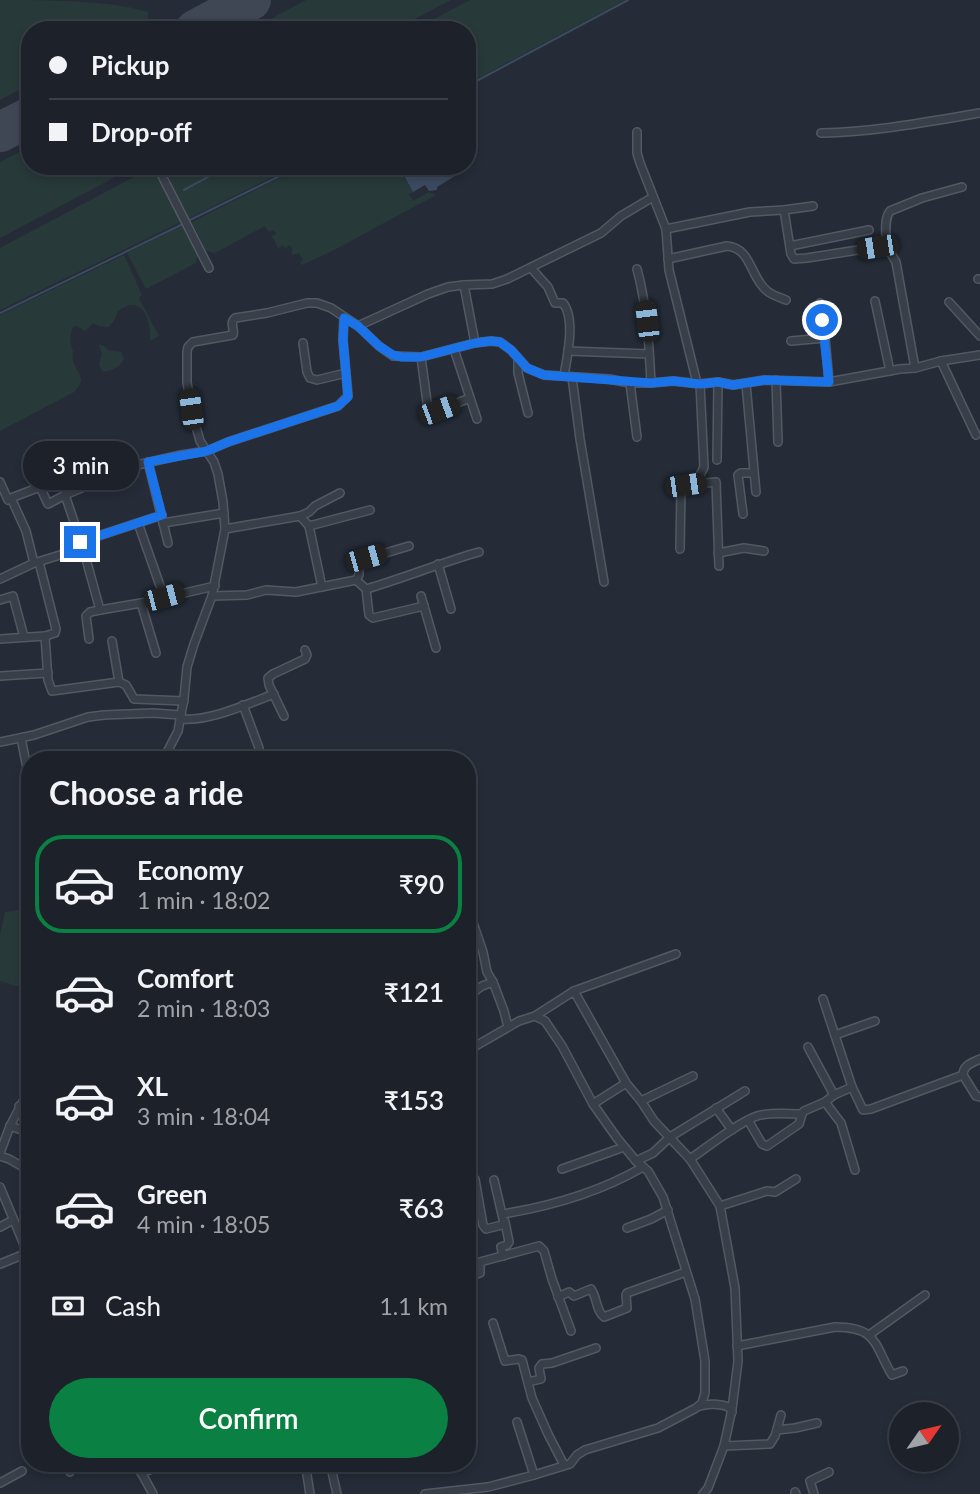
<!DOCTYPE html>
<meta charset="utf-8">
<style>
:root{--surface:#1c212a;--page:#292e36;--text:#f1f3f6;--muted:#a0a3a8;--line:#3a3e47;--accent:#0b8043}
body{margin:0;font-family:Lato,sans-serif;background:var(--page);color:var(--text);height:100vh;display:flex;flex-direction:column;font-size:26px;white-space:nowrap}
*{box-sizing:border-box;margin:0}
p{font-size:23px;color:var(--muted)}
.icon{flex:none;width:38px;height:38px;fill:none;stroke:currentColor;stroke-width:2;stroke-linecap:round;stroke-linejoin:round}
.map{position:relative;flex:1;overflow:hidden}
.panel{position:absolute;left:21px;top:751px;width:455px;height:721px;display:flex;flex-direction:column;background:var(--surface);border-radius:28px;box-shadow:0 4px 10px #0003,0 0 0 2px var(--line)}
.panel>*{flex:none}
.hud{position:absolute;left:21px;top:21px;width:455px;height:154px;border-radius:28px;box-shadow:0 4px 10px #0003,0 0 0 2px var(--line);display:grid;align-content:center;height:154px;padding:0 28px;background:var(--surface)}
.needle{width:46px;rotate:56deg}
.controls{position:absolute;left:889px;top:1402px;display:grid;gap:14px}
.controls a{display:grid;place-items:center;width:70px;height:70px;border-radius:50%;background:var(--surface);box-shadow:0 4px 10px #0003,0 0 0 2px var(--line);font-size:35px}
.end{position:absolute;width:32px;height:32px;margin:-16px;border:9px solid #1a73e8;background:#fff;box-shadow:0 0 0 4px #fff}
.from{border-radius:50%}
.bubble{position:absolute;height:49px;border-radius:24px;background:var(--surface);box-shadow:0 4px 10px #0003,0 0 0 2px var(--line);font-size:23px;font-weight:600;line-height:49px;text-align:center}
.car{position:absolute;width:21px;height:42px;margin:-21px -10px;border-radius:9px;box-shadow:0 0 5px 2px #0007;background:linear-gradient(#222 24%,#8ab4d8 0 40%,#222 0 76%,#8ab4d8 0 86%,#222 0)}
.hud b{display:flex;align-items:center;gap:24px;height:66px;font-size:26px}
.hud b+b{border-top:2px solid var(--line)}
.hud i{width:18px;height:18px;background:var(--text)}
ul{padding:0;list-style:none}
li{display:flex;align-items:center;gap:21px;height:98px;margin:0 14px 10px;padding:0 14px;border:4px solid transparent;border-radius:28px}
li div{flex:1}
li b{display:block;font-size:26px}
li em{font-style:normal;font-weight:600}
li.active{border-color:var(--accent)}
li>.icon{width:63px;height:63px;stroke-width:1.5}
h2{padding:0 28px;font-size:32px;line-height:84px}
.pay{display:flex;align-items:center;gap:18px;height:77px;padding:0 28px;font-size:26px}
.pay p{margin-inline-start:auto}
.cta{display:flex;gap:14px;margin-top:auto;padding:14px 28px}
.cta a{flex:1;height:80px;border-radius:42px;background:var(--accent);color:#fff;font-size:28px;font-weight:600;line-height:80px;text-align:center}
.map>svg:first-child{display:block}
.green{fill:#28393a}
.water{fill:#3c4a60}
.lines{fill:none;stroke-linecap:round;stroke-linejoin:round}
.stream{stroke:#3c4a60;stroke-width:2}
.runway{stroke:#404754;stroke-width:40}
.minor-casing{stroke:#535964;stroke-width:10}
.minor{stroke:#383f49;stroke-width:7}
.route{stroke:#1a73e8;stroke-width:9}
</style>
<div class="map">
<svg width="980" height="1494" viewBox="0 0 980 1494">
<rect width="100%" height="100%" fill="#252c38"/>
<g class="green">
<path d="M0,0C42,0 111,0 148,12V20L133,30H30V84L0,100Z"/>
<polygon points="306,0 451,0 394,30 250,30"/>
<polygon points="470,0 625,0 467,84 467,30 413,30"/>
<polygon points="30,147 30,166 136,166 0,238 0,162"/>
<polygon points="163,166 295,166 189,218"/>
<polygon points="303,166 405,166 409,170 402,174 413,192 409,194 413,201 429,192 436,195 334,250 302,265 300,262 303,260 299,253 293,255 291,251 293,250 290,245 285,248 283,245 278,248 272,236 276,234 274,230 269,232 265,226 215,253 206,251 192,222"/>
<polygon points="147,170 154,171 181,222 0,310 0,248"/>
<polygon points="182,226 197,254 196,263 146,289 127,253"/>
<path d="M124,255L142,295L139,298L159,336L150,341C152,320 142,293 118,311L114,321L108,327L99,326L93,323L85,331L77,326H74C69,335 70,340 72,349C74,352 72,356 73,360C76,374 89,377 74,392L0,431V315Z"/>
<path d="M99,344L104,346L110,351L113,350L121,352L124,359C120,367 111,372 102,371L99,364L102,355Z"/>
<polygon points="30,908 30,990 0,981 0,935 5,912"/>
</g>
<polygon class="water" points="417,166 450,166 455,176 437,187 437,190 429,191 425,185 413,192 403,174"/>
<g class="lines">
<g class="stream">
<polyline points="467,86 628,0"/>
<polyline points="409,166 412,169"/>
<polyline points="184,190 228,166"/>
<polyline points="190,220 300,166"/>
<polyline points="0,313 185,223"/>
</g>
<g class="runway">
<polyline points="195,30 251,0"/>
<polyline points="0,132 30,117"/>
</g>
<defs>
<g id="minor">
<polyline points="637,132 637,153 640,163 666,229 669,270 697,383"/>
<path d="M821,133C875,132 927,122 980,113"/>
<polyline points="157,166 209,268"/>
<path d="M784,210L791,254L794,259L807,258L877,247C890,247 890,253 896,262L915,368"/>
<polyline points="666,229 750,212 784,210 813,206"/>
<polyline points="790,246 869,230"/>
<path d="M886,249C887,237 883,220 890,211L922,198L962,187"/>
<path d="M668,259L727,246C751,248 750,276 766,290C771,295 779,297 786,300"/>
<path d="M531,268L548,287L555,303H563C576,319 567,357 564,376"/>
<path d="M637,269C647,306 649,344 651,383"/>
<polyline points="978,279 980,279"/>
<polyline points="464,285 475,343"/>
<polyline points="875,301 890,371"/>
<polyline points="949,302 980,336"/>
<polyline points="820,303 825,338 829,382"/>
<polyline points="358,326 428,294 448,287 464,285 492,284 507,279 601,233 621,216 653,197"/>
<polyline points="791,341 825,338"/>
<polyline points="303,343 307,372 310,378 317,380 346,373"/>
<polyline points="454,349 477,419"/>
<polyline points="568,351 649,354"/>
<polyline points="421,357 427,402 430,410 439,410 470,398"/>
<polyline points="518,359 518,373 528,413"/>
<polyline points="941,361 976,435"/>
<polyline points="572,377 580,439 604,582"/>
<polyline points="776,380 778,442"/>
<polyline points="630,383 637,437"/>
<polyline points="700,384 704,467 700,475 701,483"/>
<polyline points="746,384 756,492"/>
<polyline points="717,460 718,382"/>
<polyline points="148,462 168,543"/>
<polyline points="0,482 8,500"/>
<polyline points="65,495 137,465 181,455 207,451 228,442 338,406 348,396 343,340 344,318"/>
<polyline points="743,514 738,475 741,473 753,473"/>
<polyline points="300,516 309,526 322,587"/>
<polyline points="138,523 164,597"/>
<polyline points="163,523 224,513"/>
<polyline points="309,526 370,510"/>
<polyline points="225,529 300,516 309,512 315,506 340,493"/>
<polyline points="80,542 162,515"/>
<polyline points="83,548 65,495 48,504 40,487 11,498 26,531 34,563 83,548 100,610 141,603 215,586"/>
<polyline points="680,549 681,489 686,485 716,482 719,566"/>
<polyline points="718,553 744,548 764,551"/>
<polyline points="438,564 451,609"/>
<polyline points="0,579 34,563"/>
<path d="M356,580L366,589C404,578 440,563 479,552"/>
<polyline points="366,589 369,615 373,618 424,606"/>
<polyline points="212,596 247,595 266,590 296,592 356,580 359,575 359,562 362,560 409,546"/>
<polyline points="421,596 436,648"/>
<polyline points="0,600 13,596 24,637"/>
<polyline points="141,603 156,653"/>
<polyline points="45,636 48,680 52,691 119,682 126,685 134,699 184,701"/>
<polyline points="0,639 45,636 55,633 56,629 39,562"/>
<polyline points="89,639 86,616 90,612 100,610"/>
<polyline points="112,641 119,682"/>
<polyline points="0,676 48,673"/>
<polyline points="243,705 259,748"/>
<polyline points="284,716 269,685 268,678 273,674 305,659 307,655 305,650"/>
<path d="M180,719C209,722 247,704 274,694"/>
<polyline points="21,738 30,783"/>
<polyline points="0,742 34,735 88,717 104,715 153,713 181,715"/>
<path d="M163,760L178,731L184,698L187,667L194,644L212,596L225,529L223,502L218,474L214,462L200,441L191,409L187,382V352L188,347L193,342L233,335C235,329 229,323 235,318L267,313L307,303H317L331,308L358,326L379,346L393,356L421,357L475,343L491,341L500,342L511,350L527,368L544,375L609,379L630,383H651L673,381L700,384L718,382L733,385L765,380L829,382L900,369L915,368L941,361L980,355"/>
<polyline points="467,905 483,952 487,972 493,982"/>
<polyline points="574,991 676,954"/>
<polyline points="467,997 482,986 493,982 504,1011 508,1027"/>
<polyline points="823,999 852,1087 863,1110 871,1109 963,1075"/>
<polyline points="535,1016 574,991 626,1083 641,1101 654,1121 690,1159 720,1206 735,1288 738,1361 732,1409 724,1446 708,1488 703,1494"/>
<polyline points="835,1035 875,1021"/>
<polyline points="808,1047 834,1095"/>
<path d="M980,1059C972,1063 963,1065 963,1075L976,1096L980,1097"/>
<polyline points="641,1101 693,1076"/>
<polyline points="825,1102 841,1123 855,1170"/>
<polyline points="593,1104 626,1083"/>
<polyline points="19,1106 30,1109"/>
<polyline points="716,1108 732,1130"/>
<polyline points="748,1120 762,1144 767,1146 799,1124 802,1114 804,1111 825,1102 834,1095 852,1087"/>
<polyline points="10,1126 30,1133"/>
<polyline points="0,1153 10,1126 30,1088"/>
<polyline points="0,1156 9,1159 30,1171"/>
<path d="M690,1159C708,1147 737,1123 757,1116C770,1112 787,1114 802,1114"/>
<polyline points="636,1161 653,1153 670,1137 745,1091"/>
<polyline points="562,1169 624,1147"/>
<polyline points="475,1179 483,1225 486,1229 502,1225 504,1223 494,1180"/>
<polyline points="0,1187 30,1259"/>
<polyline points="720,1206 767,1191 775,1192 796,1179"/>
<path d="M503,1214C552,1206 600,1192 643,1167"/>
<polyline points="0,1227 13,1220"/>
<polyline points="627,1228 651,1219 668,1210"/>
<polyline points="503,1256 501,1247 507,1245 509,1242 505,1222"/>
<polyline points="0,1264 27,1253"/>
<polyline points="467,1277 480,1273 480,1262 539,1246 544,1251 552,1279 571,1331"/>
<path d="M558,1297L569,1292L574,1296L591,1289C597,1297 596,1311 604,1317L627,1308L626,1295L627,1293L686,1272"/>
<polyline points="493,1323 505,1361 519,1359 522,1360 532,1398 548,1434 564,1465"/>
<polyline points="869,1335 925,1295"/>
<path d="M737,1346L835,1327C878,1327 874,1345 892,1375L903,1371"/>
<polyline points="528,1382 541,1379 539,1368 542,1364 552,1363 596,1348"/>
<path d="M700,1406C709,1403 721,1404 729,1407L732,1412"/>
<polyline points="517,1422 534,1475"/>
<polyline points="777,1430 795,1428 817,1423"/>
<polyline points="724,1446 770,1444 775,1436 781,1415"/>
<polyline points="136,1463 153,1494"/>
<polyline points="259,1463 265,1467 278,1463"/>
<polyline points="330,1463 337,1494"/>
<polyline points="70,1472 71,1466 74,1463"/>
<polyline points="141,1473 168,1463"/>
<polyline points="0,1483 22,1471"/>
<polyline points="795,1492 796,1494"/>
<polyline points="310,1494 307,1475 308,1467 322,1463"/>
<polyline points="425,1494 488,1487 534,1475 570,1464 577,1455 585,1450 658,1428 696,1408 702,1403 705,1393 705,1361 695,1299 663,1197 648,1171 636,1161 617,1138 593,1104 562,1046 545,1021 535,1016 519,1021 467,1051"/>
<polyline points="814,1494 810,1481 829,1472"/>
</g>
</defs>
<use href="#minor" class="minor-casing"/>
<use href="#minor" class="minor"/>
</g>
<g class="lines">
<polyline class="route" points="80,542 162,515 148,462 207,451 228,442 338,406 348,397 343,340 344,318 358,326 379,346 393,355 402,357 421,357 475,343 491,341 500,342 511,350 527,368 544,375 651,383 673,381 700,384 718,382 733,385 765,380 829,382 822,320"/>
</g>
</svg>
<div class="controls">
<a><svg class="needle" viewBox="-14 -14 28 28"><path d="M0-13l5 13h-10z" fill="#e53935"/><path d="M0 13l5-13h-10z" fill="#a0a3a8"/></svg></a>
</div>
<i class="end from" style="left:822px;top:320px"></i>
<i class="end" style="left:80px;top:542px"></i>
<div class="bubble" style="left:23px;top:441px;width:116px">3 min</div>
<i class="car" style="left:877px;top:247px;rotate:261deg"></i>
<i class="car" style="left:647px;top:321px;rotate:353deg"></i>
<i class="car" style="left:191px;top:409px;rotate:352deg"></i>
<i class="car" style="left:439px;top:410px;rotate:70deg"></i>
<i class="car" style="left:686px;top:485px;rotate:82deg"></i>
<i class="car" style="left:366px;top:558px;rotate:74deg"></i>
<i class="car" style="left:164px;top:597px;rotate:75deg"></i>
<div class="hud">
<b><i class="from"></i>Pickup</b>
<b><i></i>Drop-off</b>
</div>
<section class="panel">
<h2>Choose a ride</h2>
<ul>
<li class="active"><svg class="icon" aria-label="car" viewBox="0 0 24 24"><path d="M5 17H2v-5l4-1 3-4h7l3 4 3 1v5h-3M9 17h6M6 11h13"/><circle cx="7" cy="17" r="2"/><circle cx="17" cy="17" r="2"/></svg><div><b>Economy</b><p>1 min · 18:02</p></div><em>₹90</em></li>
<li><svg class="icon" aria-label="car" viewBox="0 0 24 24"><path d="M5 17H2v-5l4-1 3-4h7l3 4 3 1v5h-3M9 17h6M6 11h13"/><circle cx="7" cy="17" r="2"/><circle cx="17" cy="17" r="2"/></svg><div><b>Comfort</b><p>2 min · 18:03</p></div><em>₹121</em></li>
<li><svg class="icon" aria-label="car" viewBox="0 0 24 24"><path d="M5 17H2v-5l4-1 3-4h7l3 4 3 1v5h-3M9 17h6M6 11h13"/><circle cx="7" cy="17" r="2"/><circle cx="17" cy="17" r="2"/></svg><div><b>XL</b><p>3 min · 18:04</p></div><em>₹153</em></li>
<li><svg class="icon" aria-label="car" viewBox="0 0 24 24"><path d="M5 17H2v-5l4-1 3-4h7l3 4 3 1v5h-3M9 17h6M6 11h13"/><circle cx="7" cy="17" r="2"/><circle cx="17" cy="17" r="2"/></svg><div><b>Green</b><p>4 min · 18:05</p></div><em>₹63</em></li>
</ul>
<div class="pay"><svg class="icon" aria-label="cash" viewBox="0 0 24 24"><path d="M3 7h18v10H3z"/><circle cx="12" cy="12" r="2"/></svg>Cash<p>1.1 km</p></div>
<div class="cta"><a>Confirm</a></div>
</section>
</div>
